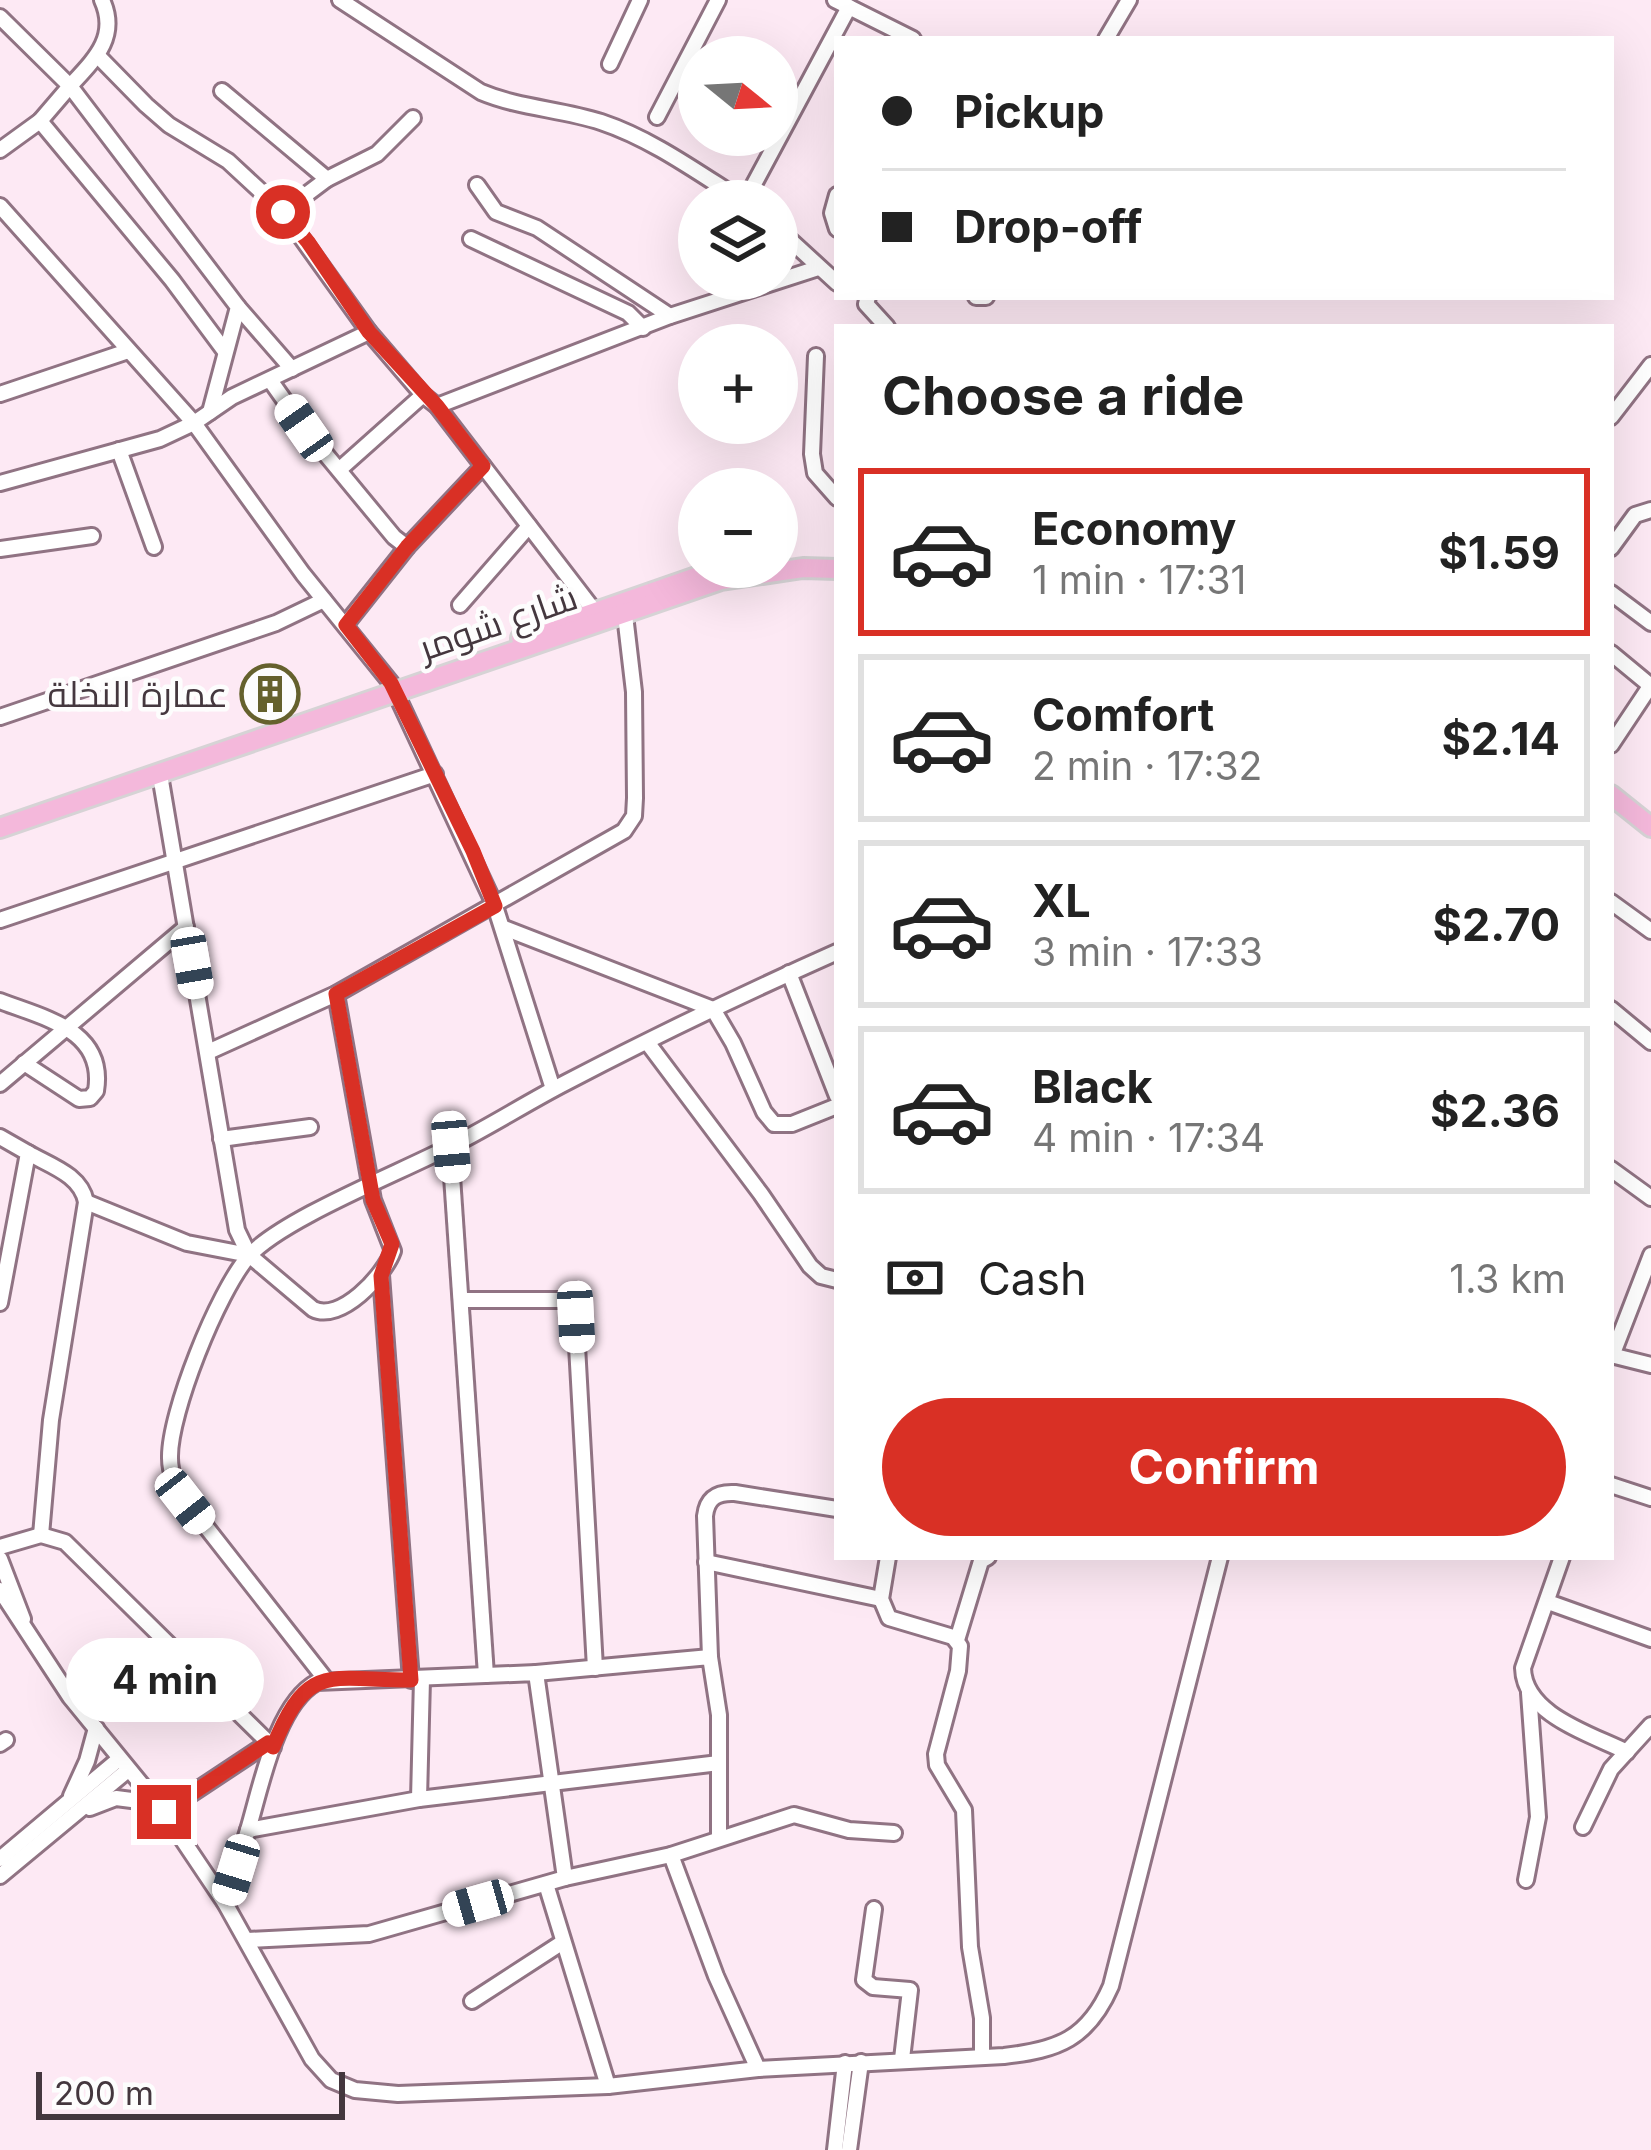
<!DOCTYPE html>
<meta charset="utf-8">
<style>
:root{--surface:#fff;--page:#f6f6f6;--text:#222;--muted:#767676;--line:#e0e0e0;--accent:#d93025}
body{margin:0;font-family:Inter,Cairo,sans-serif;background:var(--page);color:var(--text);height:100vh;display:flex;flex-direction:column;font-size:45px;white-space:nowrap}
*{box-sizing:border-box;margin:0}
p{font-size:39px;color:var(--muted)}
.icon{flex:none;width:66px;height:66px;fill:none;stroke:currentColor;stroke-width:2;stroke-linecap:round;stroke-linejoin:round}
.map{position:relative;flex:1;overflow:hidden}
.side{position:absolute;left:834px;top:324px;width:780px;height:1236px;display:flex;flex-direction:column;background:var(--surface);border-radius:0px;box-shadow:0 12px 48px #0002}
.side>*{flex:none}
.hud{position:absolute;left:834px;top:36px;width:780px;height:264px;border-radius:0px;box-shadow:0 12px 48px #0002;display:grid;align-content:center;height:264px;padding:0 48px;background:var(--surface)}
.needle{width:78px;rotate:108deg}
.buttons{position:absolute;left:678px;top:36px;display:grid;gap:24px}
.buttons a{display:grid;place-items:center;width:120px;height:120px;border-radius:50%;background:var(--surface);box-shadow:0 12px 48px #0002;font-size:60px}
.scale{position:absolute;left:36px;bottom:30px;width:309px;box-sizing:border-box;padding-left:12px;border:6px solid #44373e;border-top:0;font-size:33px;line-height:42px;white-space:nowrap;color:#44373e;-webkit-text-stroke:9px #fdfdfd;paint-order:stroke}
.end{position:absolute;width:54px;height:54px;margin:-27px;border:15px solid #d93025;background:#fff;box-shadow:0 0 0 6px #fff}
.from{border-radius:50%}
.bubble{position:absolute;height:84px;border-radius:42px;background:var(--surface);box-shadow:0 12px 48px #0002;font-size:39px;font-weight:700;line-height:84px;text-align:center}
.car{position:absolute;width:36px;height:72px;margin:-36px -18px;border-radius:15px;box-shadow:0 0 9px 3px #0007;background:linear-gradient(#fff 24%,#345 0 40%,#fff 0 76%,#345 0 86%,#fff 0)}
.hud b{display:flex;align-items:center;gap:42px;height:114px;font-size:45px}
.hud b+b{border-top:3px solid var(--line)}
.hud i{width:30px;height:30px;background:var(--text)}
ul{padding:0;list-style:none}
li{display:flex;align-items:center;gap:36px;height:168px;margin:0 24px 18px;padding:0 24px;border:6px solid var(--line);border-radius:0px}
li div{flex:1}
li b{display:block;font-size:45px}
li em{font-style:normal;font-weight:700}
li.active{border-color:var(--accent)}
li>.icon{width:108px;height:108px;stroke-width:1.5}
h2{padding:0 48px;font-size:54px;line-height:144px}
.pay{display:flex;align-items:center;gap:30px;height:132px;padding:0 48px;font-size:45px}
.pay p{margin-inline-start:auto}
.button{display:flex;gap:24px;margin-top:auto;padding:24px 48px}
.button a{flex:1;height:138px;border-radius:72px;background:var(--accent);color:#fff;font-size:48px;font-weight:700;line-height:138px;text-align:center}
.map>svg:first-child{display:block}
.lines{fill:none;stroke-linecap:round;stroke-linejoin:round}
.minor-casing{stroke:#907383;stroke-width:20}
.major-casing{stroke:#d6d3d5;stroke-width:24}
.minor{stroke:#fff;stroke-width:14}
.major{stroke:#f4b8db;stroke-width:18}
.route{stroke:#d93025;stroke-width:15}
.labels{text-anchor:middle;stroke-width:9;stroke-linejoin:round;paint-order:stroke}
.street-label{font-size:36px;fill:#44373e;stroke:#fdfdfd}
.poi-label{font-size:36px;fill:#44373e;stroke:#fdfdfd;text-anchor:end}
</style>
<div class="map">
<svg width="1651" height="2150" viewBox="0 0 1651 2150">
<rect width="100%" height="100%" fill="#fde9f4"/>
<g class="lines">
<defs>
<g id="minor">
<path d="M102,0C119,37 94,60 70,86L238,307L210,412"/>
<path d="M340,0L481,92C519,108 561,109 601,122C652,139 697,172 743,201"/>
<polyline points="835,0 913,39"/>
<polyline points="0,17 70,86 40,121 0,150"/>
<polyline points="1106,39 1129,0"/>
<polyline points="98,56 146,105 169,125 228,161 283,212 369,332 423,395 437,406 599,617"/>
<polyline points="610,64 640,0"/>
<polyline points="222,91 327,179"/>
<polyline points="657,117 718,0"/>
<polyline points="40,121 172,280 224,350"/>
<polyline points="477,185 496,212 537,228 670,316"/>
<polyline points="837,195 832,213 837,229"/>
<polyline points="745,201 849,7"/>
<polyline points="0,206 194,423 303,574 391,683 495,906 553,1089"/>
<polyline points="283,212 327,179 377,154 413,118"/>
<polyline points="777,228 837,283"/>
<polyline points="471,239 628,313 643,328"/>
<polyline points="868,297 866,304 887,327"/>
<polyline points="976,297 986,297"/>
<polyline points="238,307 292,369"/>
<polyline points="816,356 812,454 815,473 837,498"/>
<polyline points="270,380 304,428 394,537 407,547 483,466"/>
<polyline points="0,394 128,351"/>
<polyline points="437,406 670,316 818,268"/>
<polyline points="1611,417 1651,365"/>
<polyline points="119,450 154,547"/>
<polyline points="340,469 423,395"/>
<polyline points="0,483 160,439 194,423 232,397 369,332"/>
<polyline points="1611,548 1635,515 1651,510"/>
<polyline points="0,549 92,536"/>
<polyline points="1611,593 1651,623"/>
<polyline points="460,605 529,526"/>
<polyline points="346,624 407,547"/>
<polyline points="1611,653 1651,686"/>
<polyline points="0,717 276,623 324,600"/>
<polyline points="1611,745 1651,685"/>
<path d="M160,775L237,1230L249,1255L313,1309C340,1323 384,1276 393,1251L373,1200L336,994"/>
<polyline points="1611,902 1651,931"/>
<polyline points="0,920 435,774"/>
<polyline points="504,928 713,1009 733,1043 764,1112 774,1124 792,1124 837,1106"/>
<polyline points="789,973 837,1096"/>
<path d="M0,1001C44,1018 106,1030 96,1091L90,1098L79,1099L24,1063"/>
<polyline points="1611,1009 1651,1042"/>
<polyline points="647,1042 761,1194 810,1266 821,1276 837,1280"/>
<polyline points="208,1052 336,994 624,831 634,816 635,798 634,692 625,615"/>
<polyline points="0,1084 186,927"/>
<polyline points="0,1137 28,1153 0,1303"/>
<polyline points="221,1139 310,1127"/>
<polyline points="450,1147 486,1675"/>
<path d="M28,1153C51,1166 81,1175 86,1202L51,1420L41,1535"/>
<polyline points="1611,1169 1651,1198"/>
<polyline points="86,1202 187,1243 249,1255"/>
<polyline points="381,1275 411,1680"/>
<polyline points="463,1300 560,1300 570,1302 575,1310 595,1668"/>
<polyline points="1611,1355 1651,1365"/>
<polyline points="1612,1356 1651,1255"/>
<polyline points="1611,1485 1651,1498"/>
<polyline points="0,1547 41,1535 65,1542 273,1747"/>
<polyline points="888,1557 881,1599 889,1618 953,1637 960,1646 958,1671 936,1754 937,1765 964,1810 970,1947 982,2018 982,2057"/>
<path d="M1562,1557L1523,1668C1524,1715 1591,1734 1627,1752"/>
<polyline points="0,1559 23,1619"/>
<polyline points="706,1562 881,1599"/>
<path d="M0,1590L70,1697L164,1812L225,1903L312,2059L331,2080L355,2090L398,2094L608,2086L758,2069L1004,2056C1058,2050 1088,2039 1111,1986L1220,1557"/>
<polyline points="1548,1602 1651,1639"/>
<polyline points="957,1640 981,1561 988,1557"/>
<path d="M710,1657L705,1516C707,1498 717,1492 735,1493L837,1509"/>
<polyline points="536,1673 710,1657 719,1715 719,1836"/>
<path d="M326,1680L185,1500C177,1487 170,1475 170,1458C169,1413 218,1292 248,1257C280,1220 399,1173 447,1148C488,1128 526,1103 567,1082C655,1036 745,993 837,952"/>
<polyline points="0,1744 6,1740"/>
<polyline points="71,1796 87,1761 96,1728"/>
<polyline points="419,1799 422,1679"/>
<polyline points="90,1808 116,1798 155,1803"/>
<polyline points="164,1812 268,1743"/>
<polyline points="1583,1827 1611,1769 1651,1725"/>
<path d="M248,1830C261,1787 276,1704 317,1682L536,1673L565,1878L369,1934L248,1940"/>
<polyline points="671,1855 716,1976 758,2069"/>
<polyline points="0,1859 119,1759"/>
<polyline points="0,1876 128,1770"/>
<polyline points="565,1878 671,1855 794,1815 849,1830 894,1833"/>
<polyline points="1526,1880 1538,1817 1529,1693"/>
<polyline points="546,1884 608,2086"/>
<polyline points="225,1903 248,1830 419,1799 719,1763"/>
<polyline points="874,1909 864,1980 873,1987 910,1990 902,2059"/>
<polyline points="472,2001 563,1942"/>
<polyline points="835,2150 845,2063"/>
<polyline points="849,2150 861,2062"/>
</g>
<g id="major">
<polyline points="521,638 699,576"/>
<polyline points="1611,795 1651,827"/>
<polyline points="0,828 721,580 803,568 837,569"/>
</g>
</defs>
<use href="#minor" class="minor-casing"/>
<use href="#major" class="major-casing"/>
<use href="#minor" class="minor"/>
<use href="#major" class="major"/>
</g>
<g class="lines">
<path class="route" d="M164,1812L268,1743L273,1747C308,1661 328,1680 411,1680L381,1276L392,1244L373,1200L336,994L495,906L473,851L391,683L346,625L407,547L483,466L437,406L369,332L308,242L283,212"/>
</g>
<defs>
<symbol id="building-ring" viewBox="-11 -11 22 22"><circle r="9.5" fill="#fdfdfd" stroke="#65612d" stroke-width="1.5"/><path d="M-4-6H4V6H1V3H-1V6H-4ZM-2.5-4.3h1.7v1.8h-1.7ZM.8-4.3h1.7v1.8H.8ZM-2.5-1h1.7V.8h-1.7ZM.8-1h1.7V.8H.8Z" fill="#65612d"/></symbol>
</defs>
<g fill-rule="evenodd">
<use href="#building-ring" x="237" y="661" width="66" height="66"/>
</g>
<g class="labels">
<g class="street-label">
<text transform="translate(498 622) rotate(-19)" y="13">شارع شومر</text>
</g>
<g class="poi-label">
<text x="228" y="707">عمارة النخلة</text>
</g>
</g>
</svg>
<div class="buttons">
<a><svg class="needle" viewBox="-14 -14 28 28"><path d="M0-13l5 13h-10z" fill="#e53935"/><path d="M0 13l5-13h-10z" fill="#767676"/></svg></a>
<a><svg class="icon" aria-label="layers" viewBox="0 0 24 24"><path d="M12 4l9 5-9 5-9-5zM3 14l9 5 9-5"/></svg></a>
<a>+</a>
<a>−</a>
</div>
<div class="scale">200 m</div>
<i class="end from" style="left:283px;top:212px"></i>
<i class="end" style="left:164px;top:1812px"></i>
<div class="bubble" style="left:66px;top:1638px;width:198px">4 min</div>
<i class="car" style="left:304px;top:428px;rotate:325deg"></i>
<i class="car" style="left:192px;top:963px;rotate:170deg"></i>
<i class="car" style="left:451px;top:1147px;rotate:175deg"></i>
<i class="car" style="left:576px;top:1317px;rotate:177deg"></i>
<i class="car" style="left:185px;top:1501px;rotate:142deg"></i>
<i class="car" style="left:236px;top:1870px;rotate:197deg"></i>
<i class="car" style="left:478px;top:1903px;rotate:254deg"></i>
<div class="hud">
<b><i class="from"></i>Pickup</b>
<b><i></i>Drop-off</b>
</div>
<section class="side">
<h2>Choose a ride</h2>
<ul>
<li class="active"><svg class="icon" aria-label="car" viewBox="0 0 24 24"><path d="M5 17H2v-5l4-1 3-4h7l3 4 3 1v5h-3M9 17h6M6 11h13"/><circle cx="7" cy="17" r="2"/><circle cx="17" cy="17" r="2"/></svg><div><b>Economy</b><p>1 min · 17:31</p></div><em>$1.59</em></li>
<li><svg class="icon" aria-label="car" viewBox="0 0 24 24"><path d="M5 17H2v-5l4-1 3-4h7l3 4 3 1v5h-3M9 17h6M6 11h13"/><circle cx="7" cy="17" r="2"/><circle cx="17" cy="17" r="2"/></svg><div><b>Comfort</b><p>2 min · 17:32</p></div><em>$2.14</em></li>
<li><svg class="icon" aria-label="car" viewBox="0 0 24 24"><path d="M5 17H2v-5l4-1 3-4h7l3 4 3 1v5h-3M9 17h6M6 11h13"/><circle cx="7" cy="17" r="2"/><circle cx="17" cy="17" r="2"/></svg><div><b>XL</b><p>3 min · 17:33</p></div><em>$2.70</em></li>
<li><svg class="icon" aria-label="car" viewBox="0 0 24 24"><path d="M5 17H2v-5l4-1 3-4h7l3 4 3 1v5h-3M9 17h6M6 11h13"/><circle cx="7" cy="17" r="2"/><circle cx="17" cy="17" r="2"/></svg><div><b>Black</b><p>4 min · 17:34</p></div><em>$2.36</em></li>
</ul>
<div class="pay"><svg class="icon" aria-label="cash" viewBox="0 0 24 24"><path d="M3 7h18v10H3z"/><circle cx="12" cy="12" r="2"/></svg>Cash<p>1.3 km</p></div>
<div class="button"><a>Confirm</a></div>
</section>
</div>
